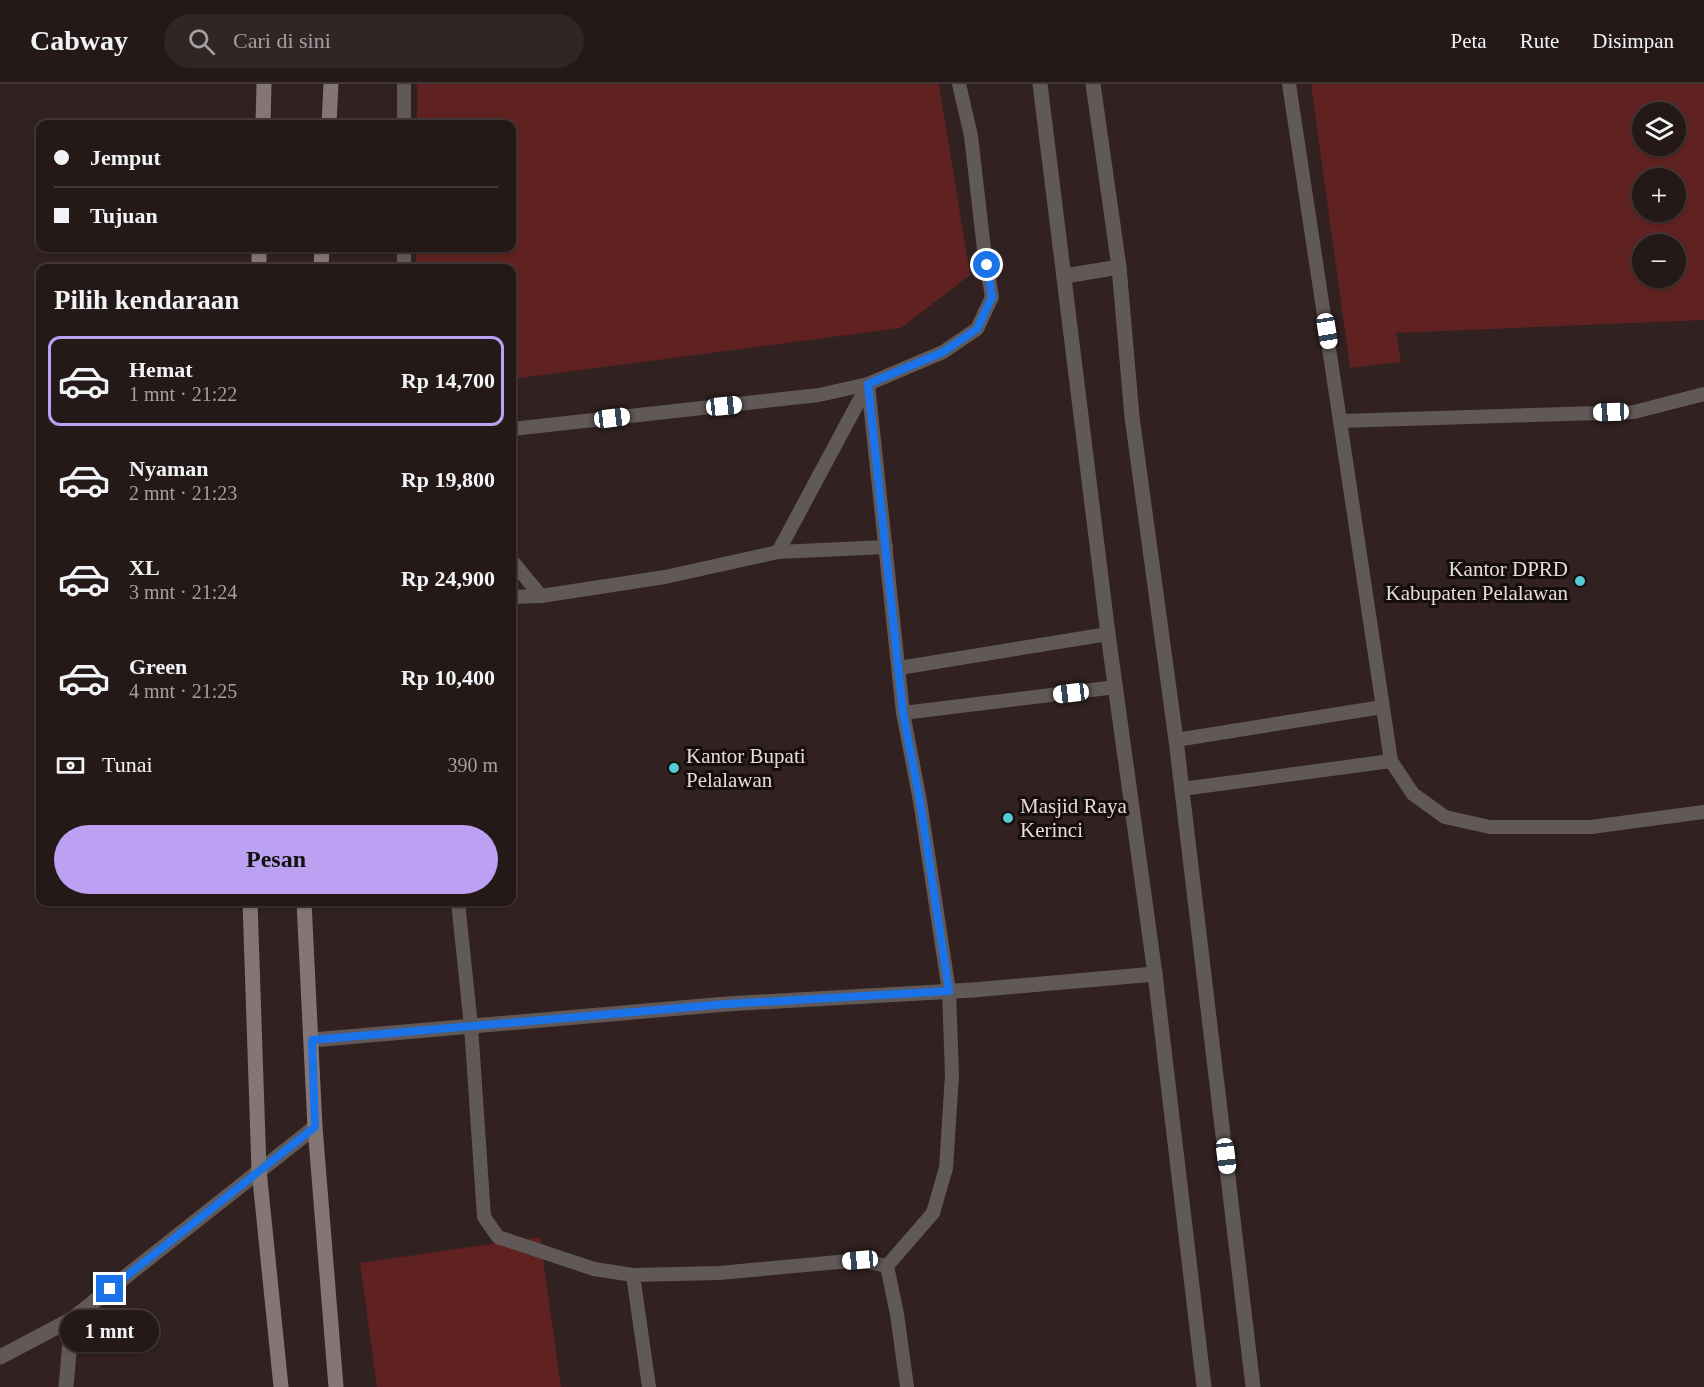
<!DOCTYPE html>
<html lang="id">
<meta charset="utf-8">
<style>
:root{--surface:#251918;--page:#312625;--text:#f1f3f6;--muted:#a3a0a2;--line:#423837;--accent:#bca0f2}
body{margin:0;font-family:Georgia,serif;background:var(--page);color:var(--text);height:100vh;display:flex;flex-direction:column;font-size:22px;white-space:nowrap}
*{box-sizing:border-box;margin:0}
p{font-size:20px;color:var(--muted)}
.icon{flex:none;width:33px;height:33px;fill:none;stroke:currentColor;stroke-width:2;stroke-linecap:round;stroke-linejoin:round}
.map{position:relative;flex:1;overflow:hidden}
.panel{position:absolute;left:36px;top:180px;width:480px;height:642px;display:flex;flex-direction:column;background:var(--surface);border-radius:12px;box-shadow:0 2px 4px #0004,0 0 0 2px var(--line)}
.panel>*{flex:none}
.top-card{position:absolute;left:36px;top:36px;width:480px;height:132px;border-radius:12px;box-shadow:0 2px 4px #0004,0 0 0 2px var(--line);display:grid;align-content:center;height:132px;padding:0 18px;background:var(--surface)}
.fabs{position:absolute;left:1632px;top:18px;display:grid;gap:12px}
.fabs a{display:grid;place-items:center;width:54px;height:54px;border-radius:50%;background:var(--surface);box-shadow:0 2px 4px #0004,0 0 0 2px var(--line);font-size:30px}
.end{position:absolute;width:27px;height:27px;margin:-14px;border:8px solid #1a73e8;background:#fff;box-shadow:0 0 0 3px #fff}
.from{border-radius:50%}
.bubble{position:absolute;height:42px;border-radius:21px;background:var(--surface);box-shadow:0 2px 4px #0004,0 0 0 2px var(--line);font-size:20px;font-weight:600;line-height:42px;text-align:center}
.car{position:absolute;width:18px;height:36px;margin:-18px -9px;border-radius:8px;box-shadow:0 0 4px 2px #0007;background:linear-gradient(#fff 24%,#345 0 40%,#fff 0 76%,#345 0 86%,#fff 0)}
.top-card b{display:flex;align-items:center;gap:21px;height:57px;font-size:22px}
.top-card b+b{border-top:2px solid var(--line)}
.top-card i{width:15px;height:15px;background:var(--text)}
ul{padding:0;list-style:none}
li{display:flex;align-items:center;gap:18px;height:90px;margin:0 12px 9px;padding:0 6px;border:3px solid transparent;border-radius:12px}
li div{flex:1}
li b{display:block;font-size:22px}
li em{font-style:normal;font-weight:600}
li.active{border-color:var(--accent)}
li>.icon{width:54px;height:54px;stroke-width:1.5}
h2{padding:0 18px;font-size:27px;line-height:72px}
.pay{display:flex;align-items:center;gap:15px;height:66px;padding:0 18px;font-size:22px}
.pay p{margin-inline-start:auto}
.action{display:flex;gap:12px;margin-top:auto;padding:12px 18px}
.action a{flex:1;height:69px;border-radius:36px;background:var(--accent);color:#111;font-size:24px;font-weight:600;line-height:69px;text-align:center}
header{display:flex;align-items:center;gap:36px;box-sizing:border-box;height:84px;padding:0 30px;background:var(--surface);border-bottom:2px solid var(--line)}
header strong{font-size:28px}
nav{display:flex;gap:33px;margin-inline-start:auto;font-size:21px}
.search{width:420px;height:54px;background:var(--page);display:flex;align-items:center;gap:15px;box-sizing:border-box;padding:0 21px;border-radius:33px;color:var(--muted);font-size:22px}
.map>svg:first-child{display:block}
.green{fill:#5f2220;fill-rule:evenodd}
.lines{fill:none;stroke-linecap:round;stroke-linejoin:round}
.lane{stroke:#615958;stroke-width:14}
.street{stroke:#615958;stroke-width:15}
.secondary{stroke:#837674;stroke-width:15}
.route{stroke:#1a73e8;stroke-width:8}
.poi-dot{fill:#52ccd5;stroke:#140d0c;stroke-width:2}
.labels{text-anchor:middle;stroke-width:6;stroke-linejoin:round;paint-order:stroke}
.poi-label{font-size:21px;fill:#e7dcda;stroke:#140d0c;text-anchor:start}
</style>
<header>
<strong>Cabway</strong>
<div class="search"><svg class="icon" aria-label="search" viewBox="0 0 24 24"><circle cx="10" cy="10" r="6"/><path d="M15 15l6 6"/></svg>Cari di sini</div>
<nav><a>Peta</a><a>Rute</a><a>Disimpan</a></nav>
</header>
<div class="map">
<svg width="1704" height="1303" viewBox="0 0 1704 1303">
<rect width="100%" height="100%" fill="#312120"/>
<g class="green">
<polygon points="417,0 939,0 970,191 901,244 512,295 512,184 416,184 416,164 512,164 512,40 417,40"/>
<path d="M1311,0H1704V236L1396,249L1401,278L1350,284ZM1642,28H1676V62H1642ZM1642,94H1676V128H1642ZM1642,160H1676V194H1642Z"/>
<polygon points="540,1153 561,1303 377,1303 360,1179"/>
</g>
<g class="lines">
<g class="lane">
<polyline points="404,0 404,40"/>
<polyline points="1289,0 1340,337 1634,328 1704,310"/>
<polyline points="404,164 404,184"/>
<polyline points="868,300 903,629 920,717 949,907 952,991 946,1084 933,1129 887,1182"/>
<polyline points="1340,337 1391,677 1413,710 1445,733 1490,743 1591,743 1704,728"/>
<polyline points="512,345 819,311 868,300 943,268 977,245 992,213 984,165 971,52 959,0"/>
<polyline points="778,468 868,300"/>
<polyline points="512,477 541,512"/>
<polyline points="512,513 541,512 665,493 778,468 886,463"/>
<polyline points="899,584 1108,550"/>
<polyline points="903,629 1116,603"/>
<polyline points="1176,656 1382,623"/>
<polyline points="1182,705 1391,677"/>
<polyline points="458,818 471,942 484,1133 498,1153 594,1185 633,1191"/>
<polyline points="649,1303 633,1191 719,1189 860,1176 887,1182 897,1230 907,1303"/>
</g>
<g class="street">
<polyline points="1040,0 1108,550 1155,890 1204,1303"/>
<polyline points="1093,0 1119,183 1132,333 1176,656 1253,1303"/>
<polyline points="1065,192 1119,183"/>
<polyline points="312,956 726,920 973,906 1155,890"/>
<polyline points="0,1273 72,1235 315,1043"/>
<polyline points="66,1303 72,1235"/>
</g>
<g class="secondary">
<polyline points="263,40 264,0"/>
<polyline points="329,40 331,0"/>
<polyline points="259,184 259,164"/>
<polyline points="321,184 322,164"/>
<polyline points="250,818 259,1086 281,1303"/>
<polyline points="304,818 315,1043 336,1303"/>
</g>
</g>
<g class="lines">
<polyline class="route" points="110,1205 315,1043 312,956 726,920 949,907 920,717 903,629 868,300 943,268 977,245 992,213 987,181"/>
</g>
<g class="poi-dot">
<circle cx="1580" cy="497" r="6"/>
<circle cx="674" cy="684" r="6"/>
<circle cx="1008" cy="734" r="6"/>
</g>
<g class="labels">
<g class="poi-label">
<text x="1568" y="492" text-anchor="end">Kantor DPRD<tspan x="1568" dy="24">Kabupaten Pelalawan</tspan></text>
<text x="686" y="679">Kantor Bupati<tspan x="686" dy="24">Pelalawan</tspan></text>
<text x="1020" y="729">Masjid Raya<tspan x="1020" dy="24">Kerinci</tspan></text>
</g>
</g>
</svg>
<div class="fabs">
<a><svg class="icon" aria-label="layers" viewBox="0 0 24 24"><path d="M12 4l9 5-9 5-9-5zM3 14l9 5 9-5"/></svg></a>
<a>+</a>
<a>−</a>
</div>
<i class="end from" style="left:987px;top:181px"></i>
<i class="end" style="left:110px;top:1205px"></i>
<div class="bubble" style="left:60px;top:1226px;width:99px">1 mnt</div>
<i class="car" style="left:1327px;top:247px;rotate:171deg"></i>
<i class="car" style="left:724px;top:322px;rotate:84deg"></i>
<i class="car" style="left:1611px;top:328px;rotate:268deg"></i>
<i class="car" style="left:612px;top:334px;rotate:83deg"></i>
<i class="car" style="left:1071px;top:609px;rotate:263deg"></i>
<i class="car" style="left:1226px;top:1072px;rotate:173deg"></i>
<i class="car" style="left:860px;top:1176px;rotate:265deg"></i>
<div class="top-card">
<b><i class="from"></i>Jemput</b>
<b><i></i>Tujuan</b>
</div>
<section class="panel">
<h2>Pilih kendaraan</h2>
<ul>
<li class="active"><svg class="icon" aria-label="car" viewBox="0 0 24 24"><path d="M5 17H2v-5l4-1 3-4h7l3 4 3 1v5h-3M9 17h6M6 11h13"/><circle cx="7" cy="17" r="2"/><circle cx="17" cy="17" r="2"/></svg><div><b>Hemat</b><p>1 mnt · 21:22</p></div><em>Rp 14,700</em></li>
<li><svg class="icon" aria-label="car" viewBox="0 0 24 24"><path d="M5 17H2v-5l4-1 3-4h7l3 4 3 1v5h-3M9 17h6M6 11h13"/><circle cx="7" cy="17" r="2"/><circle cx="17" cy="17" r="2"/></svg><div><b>Nyaman</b><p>2 mnt · 21:23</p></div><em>Rp 19,800</em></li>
<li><svg class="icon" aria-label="car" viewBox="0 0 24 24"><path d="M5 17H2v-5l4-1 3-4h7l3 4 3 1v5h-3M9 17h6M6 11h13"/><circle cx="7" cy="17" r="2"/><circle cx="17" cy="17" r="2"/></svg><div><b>XL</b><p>3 mnt · 21:24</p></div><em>Rp 24,900</em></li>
<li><svg class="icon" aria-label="car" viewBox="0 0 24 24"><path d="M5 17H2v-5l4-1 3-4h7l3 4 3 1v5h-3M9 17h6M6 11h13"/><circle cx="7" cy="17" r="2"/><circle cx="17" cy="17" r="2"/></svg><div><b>Green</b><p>4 mnt · 21:25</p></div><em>Rp 10,400</em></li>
</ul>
<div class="pay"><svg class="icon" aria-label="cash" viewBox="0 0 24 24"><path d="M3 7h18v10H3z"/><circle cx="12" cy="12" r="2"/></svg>Tunai<p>390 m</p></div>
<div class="action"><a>Pesan</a></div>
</section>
</div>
